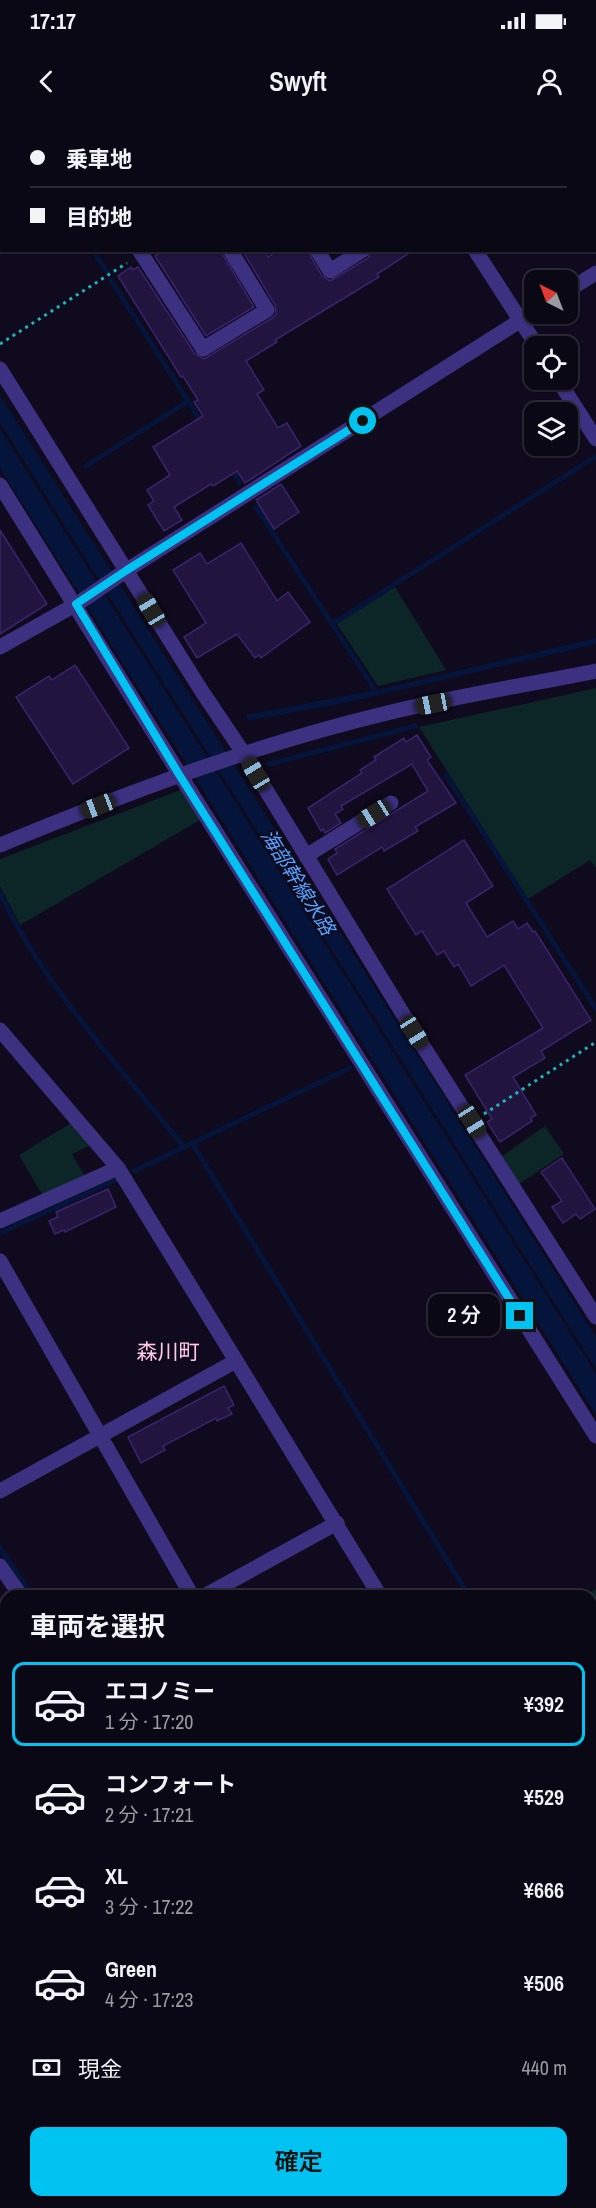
<!DOCTYPE html>
<html lang="ja">
<meta charset="utf-8">
<style>
:root{--surface:#0b0816;--page:#14111f;--text:#f1f3f6;--muted:#9a9aa1;--line:#2b2935;--accent:#00c3f1}
body{margin:0;font-family:"Archivo Narrow","Noto Sans JP",sans-serif;background:var(--page);color:var(--text);height:100vh;display:flex;flex-direction:column;font-size:22px;white-space:nowrap}
*{box-sizing:border-box;margin:0}
p{font-size:20px;color:var(--muted)}
.icon{flex:none;width:33px;height:33px;fill:none;stroke:currentColor;stroke-width:2;stroke-linecap:round;stroke-linejoin:round}
.map{position:relative;flex:1;overflow:hidden}
.side{position:absolute;left:0px;top:1470px;width:597px;height:618px;display:flex;flex-direction:column;background:var(--surface);border-radius:18px 18px 0 0;box-shadow:0 2px 4px #0004,0 0 0 2px var(--line)}
.side>*{flex:none}
.hud{position:absolute;left:0px;top:0px;width:597px;height:132px;box-shadow:0 2px 4px #0004,0 0 0 2px var(--line);display:grid;align-content:center;height:132px;padding:0 30px;background:var(--surface)}
.needle{width:39px;rotate:318deg}
.controls{position:absolute;left:524px;top:150px;display:grid;gap:12px}
.controls a{display:grid;place-items:center;width:54px;height:54px;border-radius:12px;background:var(--surface);box-shadow:0 2px 4px #0004,0 0 0 2px var(--line);font-size:30px}
.end{position:absolute;width:27px;height:27px;margin:-14px;border:8px solid #00c3f1;background:#111;box-shadow:0 0 0 3px #111}
.from{border-radius:50%}
.bubble{position:absolute;height:42px;border-radius:12px;background:var(--surface);box-shadow:0 2px 4px #0004,0 0 0 2px var(--line);font-size:20px;font-weight:600;line-height:42px;text-align:center}
.car{position:absolute;width:18px;height:36px;margin:-18px -9px;border-radius:8px;box-shadow:0 0 4px 2px #0007;background:linear-gradient(#222 24%,#8ab4d8 0 40%,#222 0 76%,#8ab4d8 0 86%,#222 0)}
.hud b{display:flex;align-items:center;gap:21px;height:57px;font-size:22px}
.hud b+b{border-top:2px solid var(--line)}
.hud i{width:15px;height:15px;background:var(--text)}
ul{padding:0;list-style:none}
li{display:flex;align-items:center;gap:18px;height:84px;margin:0 12px 9px;padding:0 18px;border:3px solid transparent;border-radius:12px}
li div{flex:1}
li b{display:block;font-size:22px}
li em{font-style:normal;font-weight:600}
li.current{border-color:var(--accent)}
li>.icon{width:54px;height:54px;stroke-width:1.5}
h2{padding:0 30px;font-size:27px;line-height:72px}
.pay{display:flex;align-items:center;gap:15px;height:66px;padding:0 30px;font-size:22px}
.pay p{margin-inline-start:auto}
.cta{display:flex;gap:12px;margin-top:auto;padding:12px 30px}
.cta a{flex:1;height:69px;border-radius:12px;background:var(--accent);color:#111;font-size:24px;font-weight:600;line-height:69px;text-align:center}
.status{display:flex;justify-content:space-between;align-items:center;height:42px;padding:0 30px;background:var(--surface);direction:ltr}
.status svg{height:16px;fill:currentColor}
header{display:flex;justify-content:space-between;align-items:center;height:78px;padding:0 30px;background:var(--surface);font-size:27px;font-weight:600}
.map>svg:first-child{display:block}
.green{fill:#0c2627}
.water{fill:#05143b}
.lines{fill:none;stroke-linecap:round;stroke-linejoin:round}
.stream{stroke:#05143b;stroke-width:5}
.building{fill:#21143f;stroke:#39246d;stroke-width:1.5}
.path{stroke:#23b2b6;stroke-width:3;stroke-dasharray:3 4.5;stroke-linecap:butt}
.minor{stroke:#3b3180;stroke-width:15}
.route{stroke:#00c3f1;stroke-width:8}
.labels{text-anchor:middle;stroke-width:4.5;stroke-linejoin:round;paint-order:stroke}
.water-label{font-size:20px;font-style:italic;fill:#54a0ff;stroke:#0f0a1d}
.quarter-label{font-size:21px;fill:#ffc8e6;stroke:#0f0a1d}
</style>
<div class="status"><b>17:17</b><svg viewBox="0 0 49 12"><path d="M0 12V9h3v3zM5 12V6h3v6zM10 12V3h3v9zM15 12V0h3v12zM26 1h20v11H26zM47 4h2v5h-2z"/></svg></div>
<header><svg class="icon" aria-label="back" viewBox="0 0 24 24"><path d="M15 5l-7 7 7 7"/></svg>Swyft<svg class="icon" aria-label="person" viewBox="0 0 24 24"><circle cx="12" cy="8" r="4"/><path d="M4 21q1-7 8-7t8 7"/></svg></header>
<div class="map">
<svg width="596" height="2088" viewBox="0 0 596 2088">
<rect width="100%" height="100%" fill="#0f0a1d"/>
<g class="green">
<polygon points="395,467 446,550 378,566 337,504"/>
<polygon points="596,568 596,748 590,740 528,779 419,607"/>
<polygon points="183,669 200,700 20,805 0,766 0,739"/>
<polygon points="71,1003 91,1025 72,1034 85,1057 43,1076 19,1035"/>
<polygon points="545,1006 564,1034 519,1064 502,1036"/>
<polygon points="596,1469 596,1595 591,1598 591,1476 585,1476"/>
</g>
<g class="water">
<polygon points="0,275 596,1217 596,1249 0,303"/>
<polygon points="0,309 596,1254 596,1295 0,348"/>
<polygon points="596,518 596,524 349,582 248,601 246,595 381,569"/>
</g>
<g class="lines">
<g class="stream">
<polyline points="10,0 11,2"/>
<polyline points="63,2 65,0"/>
<polyline points="93,130 107,152"/>
<polyline points="111,160 202,303"/>
<polyline points="86,346 188,281"/>
<polyline points="231,349 240,363"/>
<polyline points="256,387 377,573"/>
<polyline points="332,504 595,337"/>
<polyline points="269,644 416,606"/>
<polyline points="446,655 596,889"/>
<path d="M0,773C45,868 119,946 184,1027"/>
<polyline points="192,1023 469,1476"/>
<polyline points="134,1051 350,948"/>
<polyline points="0,1113 118,1059"/>
<polyline points="0,1428 32,1476"/>
<polyline points="591,1644 596,1649"/>
<polyline points="260,2082 261,2088"/>
</g>
</g>
<g class="building">
<polygon points="164,130 220,130 254,187 206,216 155,136"/>
<polygon points="242,130 264,130 268,137 279,130 307,130 322,156 330,161 368,138 373,130 414,130 377,154 379,157 275,220 277,222 246,241 264,270 257,274 278,308 287,303 301,326 245,363 237,351 213,366 211,364 174,387 182,400 164,411 148,385 154,381 147,370 170,355 153,327 203,296 194,282 198,280 183,256 181,257 118,156 131,147 132,150 138,147 195,234 204,239 272,198 276,194 275,185"/>
<polygon points="281,364 299,392 274,409 256,380"/>
<polygon points="0,410 47,484 0,514"/>
<polygon points="241,423 277,481 288,472 310,502 261,538 259,535 255,538 237,514 197,538 184,517 206,503 173,450 200,433 207,444"/>
<polygon points="75,545 129,628 73,664 16,577 49,556 52,560"/>
<polygon points="417,615 431,637 427,640 456,683 415,707 418,711 384,731 382,727 337,755 328,739 337,733 335,729 428,671 412,644 341,686 343,689 335,694 341,703 325,713 323,709 321,711 308,688 362,653 360,650 376,640 374,637 404,618 406,622"/>
<polygon points="464,720 493,766 466,783 487,817 513,801 518,809 527,803 533,812 535,811 591,900 541,931 545,938 513,957 536,995 531,998 532,1001 500,1022 487,1002 492,999 465,955 543,908 504,845 471,866 458,844 454,847 444,831 437,835 422,811 416,815 387,769"/>
<polygon points="562,1038 595,1089 580,1099 576,1094 563,1103 552,1087 562,1081 541,1052"/>
<polygon points="108,1069 116,1087 65,1112 64,1110 55,1114 49,1101 58,1097 56,1092"/>
<polygon points="224,1266 234,1285 228,1288 232,1294 217,1301 216,1298 163,1326 165,1330 141,1343 128,1317"/>
</g>
<g class="lines">
<g class="path">
<polyline points="0,224 127,143"/>
<polyline points="484,994 596,922"/>
</g>
<g class="minor">
<polyline points="106,0 107,2"/>
<polyline points="217,0 218,2"/>
<polyline points="392,0 393,2"/>
<polyline points="158,2 160,0"/>
<polyline points="344,2 346,0"/>
<polyline points="139,130 203,229 267,190 230,130"/>
<polyline points="317,130 330,151 363,130"/>
<polyline points="475,130 537,226"/>
<polyline points="567,171 596,153"/>
<polyline points="0,249 201,570 244,634 414,912 596,1197"/>
<polyline points="558,260 596,319"/>
<polyline points="0,365 180,655 596,1316"/>
<polyline points="0,527 80,482 127,450 534,192"/>
<path d="M0,725C126,673 254,625 387,593C456,576 526,565 596,551"/>
<polyline points="306,736 391,683"/>
<polyline points="0,910 118,1048 380,1476"/>
<polyline points="0,1101 118,1048"/>
<polyline points="0,1141 192,1476"/>
<polyline points="0,1371 236,1241"/>
<polyline points="0,1446 21,1476"/>
<polyline points="204,1476 337,1403"/>
<polyline points="591,1823 596,1831"/>
<polyline points="0,1879 6,1892"/>
<polyline points="591,1935 596,1933"/>
<polyline points="591,2039 596,2047"/>
<polyline points="96,2082 99,2088"/>
<polyline points="271,2082 271,2088"/>
<polyline points="447,2082 450,2088"/>
<polyline points="142,2088 158,2082"/>
</g>
</g>
<g class="lines">
<polyline class="route" points="363,301 127,450 76,484 180,656 520,1196"/>
</g>
<g class="labels">
<g class="water-label">
<text transform="translate(298 762) rotate(58)" y="7">海部幹線水路</text>
</g>
<g class="quarter-label">
<text x="168" y="1239">森川町</text>
</g>
</g>
</svg>
<div class="controls">
<a><svg class="needle" viewBox="-14 -14 28 28"><path d="M0-13l5 13h-10z" fill="#e53935"/><path d="M0 13l5-13h-10z" fill="#9a9aa1"/></svg></a>
<a><svg class="icon" aria-label="locate" viewBox="0 0 24 24"><circle cx="12" cy="12" r="6"/><path d="M12 2v4M12 18v4M2 12h4M18 12h4"/></svg></a>
<a><svg class="icon" aria-label="layers" viewBox="0 0 24 24"><path d="M12 4l9 5-9 5-9-5zM3 14l9 5 9-5"/></svg></a>
</div>
<i class="end from" style="left:363px;top:301px"></i>
<i class="end" style="left:520px;top:1196px"></i>
<div class="bubble" style="left:428px;top:1174px;width:72px">2 分</div>
<i class="car" style="left:151px;top:490px;rotate:329deg"></i>
<i class="car" style="left:433px;top:584px;rotate:259deg"></i>
<i class="car" style="left:256px;top:654px;rotate:329deg"></i>
<i class="car" style="left:98px;top:686px;rotate:249deg"></i>
<i class="car" style="left:374px;top:694px;rotate:238deg"></i>
<i class="car" style="left:414px;top:912px;rotate:148deg"></i>
<i class="car" style="left:472px;top:1001px;rotate:148deg"></i>
<div class="hud">
<b><i class="from"></i>乗車地</b>
<b><i></i>目的地</b>
</div>
<section class="side">
<h2>車両を選択</h2>
<ul>
<li class="current"><svg class="icon" aria-label="car" viewBox="0 0 24 24"><path d="M5 17H2v-5l4-1 3-4h7l3 4 3 1v5h-3M9 17h6M6 11h13"/><circle cx="7" cy="17" r="2"/><circle cx="17" cy="17" r="2"/></svg><div><b>エコノミー</b><p>1 分 · 17:20</p></div><em>¥392</em></li>
<li><svg class="icon" aria-label="car" viewBox="0 0 24 24"><path d="M5 17H2v-5l4-1 3-4h7l3 4 3 1v5h-3M9 17h6M6 11h13"/><circle cx="7" cy="17" r="2"/><circle cx="17" cy="17" r="2"/></svg><div><b>コンフォート</b><p>2 分 · 17:21</p></div><em>¥529</em></li>
<li><svg class="icon" aria-label="car" viewBox="0 0 24 24"><path d="M5 17H2v-5l4-1 3-4h7l3 4 3 1v5h-3M9 17h6M6 11h13"/><circle cx="7" cy="17" r="2"/><circle cx="17" cy="17" r="2"/></svg><div><b>XL</b><p>3 分 · 17:22</p></div><em>¥666</em></li>
<li><svg class="icon" aria-label="car" viewBox="0 0 24 24"><path d="M5 17H2v-5l4-1 3-4h7l3 4 3 1v5h-3M9 17h6M6 11h13"/><circle cx="7" cy="17" r="2"/><circle cx="17" cy="17" r="2"/></svg><div><b>Green</b><p>4 分 · 17:23</p></div><em>¥506</em></li>
</ul>
<div class="pay"><svg class="icon" aria-label="cash" viewBox="0 0 24 24"><path d="M3 7h18v10H3z"/><circle cx="12" cy="12" r="2"/></svg>現金<p>440 m</p></div>
<div class="cta"><a>確定</a></div>
</section>
</div>
